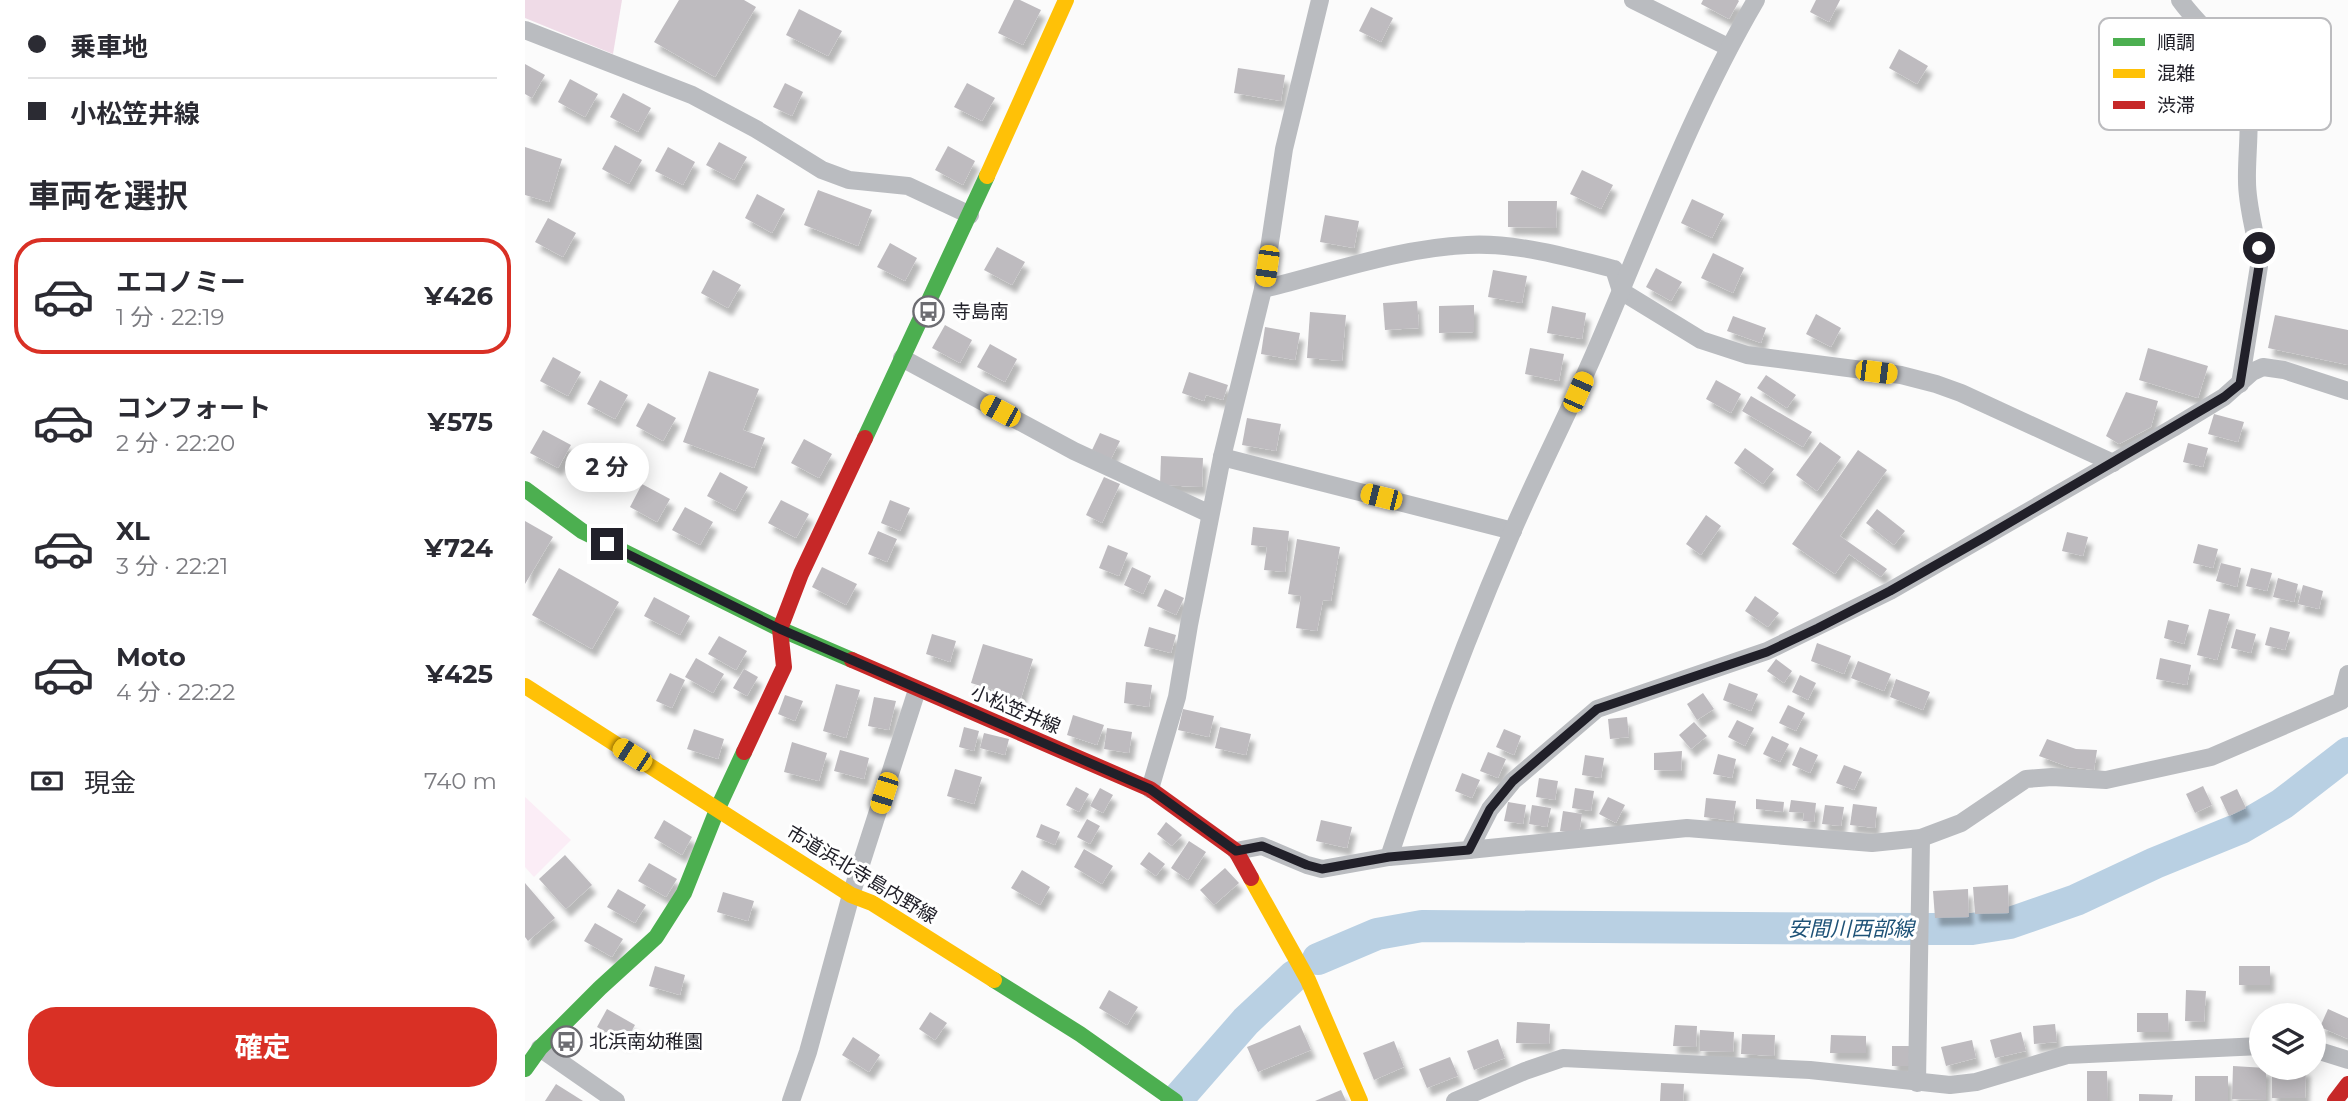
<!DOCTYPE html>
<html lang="ja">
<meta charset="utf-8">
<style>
:root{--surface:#fff;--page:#f2f2f3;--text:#2b2b33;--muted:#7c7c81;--line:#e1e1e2;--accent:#d93025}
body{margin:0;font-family:Montserrat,"Noto Sans JP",sans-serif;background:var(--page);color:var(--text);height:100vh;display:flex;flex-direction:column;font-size:26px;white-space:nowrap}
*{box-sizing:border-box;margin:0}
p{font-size:23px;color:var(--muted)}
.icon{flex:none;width:38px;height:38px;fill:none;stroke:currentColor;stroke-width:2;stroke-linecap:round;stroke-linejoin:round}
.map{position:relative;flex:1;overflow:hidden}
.side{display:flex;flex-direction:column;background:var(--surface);width:525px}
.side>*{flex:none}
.guide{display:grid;align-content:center;height:154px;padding:0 28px;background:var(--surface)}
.tools{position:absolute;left:1724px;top:1003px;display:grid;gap:14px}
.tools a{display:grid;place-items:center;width:77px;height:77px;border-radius:50%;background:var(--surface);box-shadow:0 4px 18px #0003;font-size:35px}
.end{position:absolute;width:32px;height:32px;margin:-16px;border:9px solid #212029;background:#fff;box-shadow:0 0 0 4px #fff}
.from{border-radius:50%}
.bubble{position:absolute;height:49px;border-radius:24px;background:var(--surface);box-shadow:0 4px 18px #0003;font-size:23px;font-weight:700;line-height:49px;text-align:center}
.car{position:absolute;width:21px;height:42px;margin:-21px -10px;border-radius:9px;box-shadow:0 0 5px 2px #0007;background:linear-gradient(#f5c518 24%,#345 0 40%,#f5c518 0 76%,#345 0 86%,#f5c518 0)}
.guide b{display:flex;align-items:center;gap:24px;height:66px;font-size:26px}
.guide b+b{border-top:2px solid var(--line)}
.guide i{width:18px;height:18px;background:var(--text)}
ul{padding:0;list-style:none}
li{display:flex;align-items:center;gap:21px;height:116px;margin:0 14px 10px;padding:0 14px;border:4px solid transparent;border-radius:28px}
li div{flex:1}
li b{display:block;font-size:26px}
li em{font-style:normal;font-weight:700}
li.current{border-color:var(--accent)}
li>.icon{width:63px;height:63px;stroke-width:1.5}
h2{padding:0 28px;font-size:32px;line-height:84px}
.pay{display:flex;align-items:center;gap:18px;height:77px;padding:0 28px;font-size:26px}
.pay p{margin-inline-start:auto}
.action{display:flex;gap:14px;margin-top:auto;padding:14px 28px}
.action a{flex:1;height:80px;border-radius:28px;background:var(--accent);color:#fff;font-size:28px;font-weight:700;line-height:80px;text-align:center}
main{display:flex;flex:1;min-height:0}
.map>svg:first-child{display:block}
.green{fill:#fbedf6}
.forest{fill:#efdbe7}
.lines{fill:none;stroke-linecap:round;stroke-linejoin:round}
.river{stroke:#b9d0e3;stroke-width:32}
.building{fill:#bebbbf;filter:url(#shadow)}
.street{stroke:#babcc0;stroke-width:18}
.fast{stroke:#4caf50;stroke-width:16}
.slow{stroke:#ffc107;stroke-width:16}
.jam{stroke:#c62828;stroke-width:16}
.route{stroke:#212029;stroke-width:9}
.labels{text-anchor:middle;stroke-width:6;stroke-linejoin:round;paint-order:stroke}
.poi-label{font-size:19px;fill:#212029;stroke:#fff;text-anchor:start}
.street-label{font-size:19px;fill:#212029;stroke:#fff}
.water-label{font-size:21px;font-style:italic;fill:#1e5277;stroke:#fff}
.key{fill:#fff;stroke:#bcbcbf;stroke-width:2}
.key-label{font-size:19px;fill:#212029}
</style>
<main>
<section class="side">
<div class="guide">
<b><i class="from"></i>乗車地</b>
<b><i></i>小松笠井線</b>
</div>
<h2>車両を選択</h2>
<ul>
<li class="current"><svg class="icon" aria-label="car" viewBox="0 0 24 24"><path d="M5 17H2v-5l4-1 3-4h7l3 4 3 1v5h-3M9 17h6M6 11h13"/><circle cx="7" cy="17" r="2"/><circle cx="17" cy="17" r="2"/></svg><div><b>エコノミー</b><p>1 分 · 22:19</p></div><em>¥426</em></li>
<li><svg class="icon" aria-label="car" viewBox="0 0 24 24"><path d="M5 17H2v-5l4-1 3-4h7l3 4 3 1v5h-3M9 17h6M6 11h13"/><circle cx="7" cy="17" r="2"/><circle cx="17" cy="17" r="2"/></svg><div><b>コンフォート</b><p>2 分 · 22:20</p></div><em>¥575</em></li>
<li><svg class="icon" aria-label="car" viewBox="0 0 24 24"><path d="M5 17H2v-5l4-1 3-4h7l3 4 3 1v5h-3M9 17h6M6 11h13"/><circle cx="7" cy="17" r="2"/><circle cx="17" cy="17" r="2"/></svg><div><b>XL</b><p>3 分 · 22:21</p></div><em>¥724</em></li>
<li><svg class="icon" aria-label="car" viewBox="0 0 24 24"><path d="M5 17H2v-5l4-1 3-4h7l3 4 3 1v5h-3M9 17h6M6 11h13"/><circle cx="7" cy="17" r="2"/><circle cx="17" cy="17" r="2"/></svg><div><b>Moto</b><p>4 分 · 22:22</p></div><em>¥425</em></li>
</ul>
<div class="pay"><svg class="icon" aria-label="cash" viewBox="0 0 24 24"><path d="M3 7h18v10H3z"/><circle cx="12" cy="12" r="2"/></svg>現金<p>740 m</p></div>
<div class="action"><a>確定</a></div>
</section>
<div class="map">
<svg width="1823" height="1101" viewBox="0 0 1823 1101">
<defs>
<filter id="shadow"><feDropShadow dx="4.5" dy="8" stdDeviation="2" flood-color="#0004"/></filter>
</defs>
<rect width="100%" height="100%" fill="#fbfbfb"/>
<polygon class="green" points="0,797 46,840 9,877 0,867"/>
<polygon class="forest" points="0,0 97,0 88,54 0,18"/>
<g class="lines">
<g class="river">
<polyline points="793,959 852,934 897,926 1393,929 1447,929 1485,923 1551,900 1630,863 1716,828 1757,804 1823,753"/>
<polyline points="651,1101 721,1021 769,976"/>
</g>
</g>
<g class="building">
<polygon points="154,0 219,0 231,7 190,77 129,42"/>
<polygon points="489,0 495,0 516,10 498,45 473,33"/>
<polygon points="1178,0 1213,0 1214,1 1204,19 1176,4"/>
<polygon points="1291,0 1315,0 1304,22 1285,12"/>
<polygon points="846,7 868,18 856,42 834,31"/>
<polygon points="274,9 317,31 303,56 261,35"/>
<polygon points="1374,49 1403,66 1392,84 1364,68"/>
<polygon points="0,64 20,75 7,98 0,94"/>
<polygon points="713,68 760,75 756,101 709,93"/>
<polygon points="45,79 73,94 60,117 33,102"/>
<polygon points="260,83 278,92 267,116 248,107"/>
<polygon points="442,83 470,98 457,121 429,107"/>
<polygon points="98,93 126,108 113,132 85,117"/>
<polygon points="194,142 222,157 209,180 181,165"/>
<polygon points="90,145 117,160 104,184 77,169"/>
<polygon points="423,146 450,161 438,185 410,170"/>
<polygon points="0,147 37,159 24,202 0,195"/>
<polygon points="143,147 170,162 158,185 130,171"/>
<polygon points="1057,170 1088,185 1076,209 1045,194"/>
<polygon points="293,190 347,210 333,246 279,225"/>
<polygon points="232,194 260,209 247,233 220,218"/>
<polygon points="1167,199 1199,214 1187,238 1156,223"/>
<polygon points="983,201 1032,201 1031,228 983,227"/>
<polygon points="800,215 834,221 829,248 795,242"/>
<polygon points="23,218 51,233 38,257 10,242"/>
<polygon points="365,243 392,258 380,281 352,267"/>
<polygon points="472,247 500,262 487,285 459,270"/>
<polygon points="1188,253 1219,268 1208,293 1176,278"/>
<polygon points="1131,268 1157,282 1146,301 1121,287"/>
<polygon points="188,270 216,285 203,308 176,293"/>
<polygon points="968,270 1002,276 997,303 963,297"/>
<polygon points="892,301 894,328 860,330 858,303"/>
<polygon points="949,305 949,332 914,333 914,306"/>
<polygon points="1027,306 1061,313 1057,339 1022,333"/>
<polygon points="785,312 821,315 817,361 782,358"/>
<polygon points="1291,314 1316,328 1306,347 1281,334"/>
<polygon points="1750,315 1823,330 1823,365 1743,348"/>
<polygon points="1208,316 1241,328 1236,343 1202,331"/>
<polygon points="420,325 447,340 435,363 407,348"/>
<polygon points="740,327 775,333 770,360 736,354"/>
<polygon points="465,344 492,359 480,382 452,367"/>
<polygon points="1005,348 1039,354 1034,381 1000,374"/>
<polygon points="1623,348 1683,366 1673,398 1614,380"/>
<polygon points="28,357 56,372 43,396 15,381"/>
<polygon points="184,371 234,389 218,430 240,438 229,468 158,442"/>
<polygon points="664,372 703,385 698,400 681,395 679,401 657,393"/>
<polygon points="1241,375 1271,395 1262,408 1232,388"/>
<polygon points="75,380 103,395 90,419 62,404"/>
<polygon points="1191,380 1216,394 1206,413 1181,399"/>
<polygon points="1601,392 1633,401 1626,427 1594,444 1581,436"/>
<polygon points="1226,396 1287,432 1278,447 1217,411"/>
<polygon points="123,403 151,418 138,441 111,426"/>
<polygon points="1689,414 1719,422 1713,442 1683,434"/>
<polygon points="722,418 756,424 751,451 717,445"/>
<polygon points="18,430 46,445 33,468 5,453"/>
<polygon points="575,433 595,441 586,459 567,450"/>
<polygon points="279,439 307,454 294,478 266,463"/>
<polygon points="1295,442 1316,457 1292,491 1271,475"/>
<polygon points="1663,443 1683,448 1678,467 1658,462"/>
<polygon points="1220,448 1249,469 1238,484 1209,463"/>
<polygon points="1333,450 1362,470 1315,536 1362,569 1356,577 1324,554 1310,574 1267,544"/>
<polygon points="636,456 678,458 677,487 635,485"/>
<polygon points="195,472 223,487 210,511 182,496"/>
<polygon points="579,477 595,484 577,523 561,515"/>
<polygon points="117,484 145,499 132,522 105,507"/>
<polygon points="256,500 284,514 271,538 243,523"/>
<polygon points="365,500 385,508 375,531 356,523"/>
<polygon points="160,507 188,522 175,545 147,530"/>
<polygon points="1352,509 1380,531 1369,545 1341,523"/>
<polygon points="1181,515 1196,526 1176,555 1161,544"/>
<polygon points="0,521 28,537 0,584"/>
<polygon points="728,527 764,531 760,572 739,570 742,547 726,545"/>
<polygon points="353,531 372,539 362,562 343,554"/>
<polygon points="1542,532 1563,537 1558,556 1537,551"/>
<polygon points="772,539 815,547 806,601 798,600 792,631 771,628 776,596 763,594"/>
<polygon points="1673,544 1693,549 1688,568 1668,563"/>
<polygon points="583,545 603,553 594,576 574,568"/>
<polygon points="1696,563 1716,568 1712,587 1691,581"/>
<polygon points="297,567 332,584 321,605 287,587"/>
<polygon points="607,567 626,576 618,594 599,585"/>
<polygon points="34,568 94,602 67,649 7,615"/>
<polygon points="1726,568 1747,573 1742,591 1721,586"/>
<polygon points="1753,578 1773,584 1769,602 1748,597"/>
<polygon points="1778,585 1798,591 1794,609 1773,604"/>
<polygon points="640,589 659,598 651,615 632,606"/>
<polygon points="1230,596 1254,613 1243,627 1220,611"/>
<polygon points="129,597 165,616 155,635 119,616"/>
<polygon points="1684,609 1705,614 1692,660 1672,655"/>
<polygon points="1643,620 1664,625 1659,644 1639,638"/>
<polygon points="624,627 651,635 646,653 619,646"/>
<polygon points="1745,627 1765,632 1760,650 1740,645"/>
<polygon points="1711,629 1731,634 1726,653 1706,648"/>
<polygon points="407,634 431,641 425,662 401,654"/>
<polygon points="194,636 222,651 211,670 183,654"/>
<polygon points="1292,643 1326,656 1319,674 1286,661"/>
<polygon points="458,644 508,659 496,698 446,683"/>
<polygon points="171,658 199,674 188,693 160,677"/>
<polygon points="1635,658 1666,665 1662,685 1631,679"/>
<polygon points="1251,659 1267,671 1259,683 1242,671"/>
<polygon points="1333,661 1366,674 1359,691 1326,678"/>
<polygon points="219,669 233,677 222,696 208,688"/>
<polygon points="145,673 160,680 147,708 131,701"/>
<polygon points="1275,675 1291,683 1283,700 1267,692"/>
<polygon points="1371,679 1405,692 1398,710 1365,697"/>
<polygon points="601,682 627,685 624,707 599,703"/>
<polygon points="1204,683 1233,694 1226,711 1198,700"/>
<polygon points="311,684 335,690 321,738 298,731"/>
<polygon points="1178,693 1189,709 1172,720 1162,704"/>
<polygon points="260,695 278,701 270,721 253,714"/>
<polygon points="349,697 371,701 364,730 343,726"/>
<polygon points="1263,705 1280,713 1271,731 1254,723"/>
<polygon points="658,709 689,716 684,737 653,730"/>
<polygon points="548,715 579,725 572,745 542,735"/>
<polygon points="1102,717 1104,737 1085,739 1083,719"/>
<polygon points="1212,720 1229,728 1220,746 1203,737"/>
<polygon points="1169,722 1182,736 1166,749 1154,735"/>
<polygon points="439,727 454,731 449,751 434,747"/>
<polygon points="695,727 726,734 721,755 690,748"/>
<polygon points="582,728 607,732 604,753 579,749"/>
<polygon points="169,729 199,739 193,759 162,749"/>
<polygon points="979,729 996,736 989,755 971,747"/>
<polygon points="459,733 484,739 480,755 455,748"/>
<polygon points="1247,736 1264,744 1255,762 1238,754"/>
<polygon points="1522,739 1551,749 1572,750 1569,770 1544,767 1514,756"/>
<polygon points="267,742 302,753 294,781 259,772"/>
<polygon points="1275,747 1293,755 1285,773 1267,765"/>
<polygon points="315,750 344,758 339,779 309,771"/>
<polygon points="1157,751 1156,771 1129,770 1129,753"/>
<polygon points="963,752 981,759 973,778 955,771"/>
<polygon points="1193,754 1211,759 1207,778 1188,774"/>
<polygon points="1060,755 1079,758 1076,778 1057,775"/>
<polygon points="1319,765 1337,772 1329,790 1311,783"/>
<polygon points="430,769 457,777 449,804 422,796"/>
<polygon points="937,773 955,780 947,798 930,791"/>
<polygon points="1014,778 1033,781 1030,800 1011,797"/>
<polygon points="1678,786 1687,805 1670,813 1661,794"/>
<polygon points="551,787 564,794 554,812 541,805"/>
<polygon points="575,788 588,795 578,813 565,806"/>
<polygon points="1050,788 1069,791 1066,811 1047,808"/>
<polygon points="1712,789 1721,808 1704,816 1695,797"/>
<polygon points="1083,797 1100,805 1091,823 1074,814"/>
<polygon points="1181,798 1211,801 1208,821 1179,817"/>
<polygon points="1231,799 1259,802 1258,812 1231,809"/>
<polygon points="1266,800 1291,803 1289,822 1278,821 1279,813 1264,812"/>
<polygon points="983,802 1001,805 998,824 979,821"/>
<polygon points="1328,804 1352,807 1350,828 1325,825"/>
<polygon points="1007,805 1026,808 1022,827 1004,824"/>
<polygon points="1300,805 1319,807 1316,826 1297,824"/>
<polygon points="1038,811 1057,814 1054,834 1035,831"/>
<polygon points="562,819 575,826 565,844 552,837"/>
<polygon points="139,820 167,837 157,855 129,838"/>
<polygon points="796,820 827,827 822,848 791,841"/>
<polygon points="641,822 657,835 647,846 632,834"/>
<polygon points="516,824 535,832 530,845 511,837"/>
<polygon points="664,841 681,852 663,880 646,868"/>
<polygon points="559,849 588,866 577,884 549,867"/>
<polygon points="624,852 640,864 631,876 615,864"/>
<polygon points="40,855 67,885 41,909 14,879"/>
<polygon points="124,863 152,879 141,897 113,881"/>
<polygon points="700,868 714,883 689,905 675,890"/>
<polygon points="497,870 525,887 515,905 486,888"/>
<polygon points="0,883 30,918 3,941 0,937"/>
<polygon points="1483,885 1484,913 1450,914 1448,887"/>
<polygon points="93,889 121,905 110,923 82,907"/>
<polygon points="1443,889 1444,917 1410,918 1408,891"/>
<polygon points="198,892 229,901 223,921 192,912"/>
<polygon points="70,923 98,939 87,957 59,941"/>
<polygon points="130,966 160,975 155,995 124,986"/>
<rect x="1714" y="966" width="31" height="19"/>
<polygon points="584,990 613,1007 602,1025 574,1008"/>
<polygon points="1661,990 1681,991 1679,1022 1660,1021"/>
<polygon points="82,1009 110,1025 100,1043 72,1027"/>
<polygon points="1803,1009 1823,1018 1823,1039 1795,1027"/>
<polygon points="405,1012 422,1023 410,1040 394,1029"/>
<polygon points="1612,1013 1643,1013 1644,1032 1612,1032"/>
<polygon points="992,1022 1025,1024 1024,1044 991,1043"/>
<polygon points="1530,1024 1532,1042 1509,1044 1508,1026"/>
<polygon points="775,1025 786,1050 733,1072 722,1047"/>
<polygon points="1150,1025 1172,1026 1171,1047 1148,1046"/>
<polygon points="1175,1030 1209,1032 1208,1052 1175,1051"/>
<polygon points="1496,1032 1501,1051 1470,1058 1465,1040"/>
<polygon points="1217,1034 1250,1035 1249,1056 1216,1054"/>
<polygon points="1306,1035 1341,1036 1341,1053 1305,1053"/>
<polygon points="328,1037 355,1055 344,1072 317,1055"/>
<polygon points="973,1039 980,1058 949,1070 942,1051"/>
<polygon points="1447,1040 1451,1058 1421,1066 1416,1047"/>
<polygon points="869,1041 879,1067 849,1080 838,1053"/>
<rect x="1367" y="1046" width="20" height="20"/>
<polygon points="925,1057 933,1076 902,1088 894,1069"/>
<polygon points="1708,1066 1741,1068 1741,1100 1707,1099"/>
<polygon points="1747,1068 1781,1068 1780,1098 1747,1098"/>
<polygon points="1562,1071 1582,1071 1583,1101 1562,1101"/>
<rect x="1670" y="1076" width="33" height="25"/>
<polygon points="1136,1083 1159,1084 1158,1101 1135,1101"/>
<polygon points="31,1084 58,1101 20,1101"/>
<polygon points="816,1090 821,1101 790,1101"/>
<polygon points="1614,1094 1648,1095 1647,1101 1614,1101"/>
</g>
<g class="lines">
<g class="street">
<polyline points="1108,0 1203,47"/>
<path d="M1655,0C1674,27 1705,49 1717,80C1729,109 1721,151 1722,181C1722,210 1733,238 1734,266L1715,384"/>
<polyline points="0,30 167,95 231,129 297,170 324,180 383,186 445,215"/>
<path d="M738,289C804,273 874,248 942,245C988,242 1044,257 1089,269L1096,291L1176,340L1222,355L1376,375L1411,384L1436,393L1588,463"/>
<polyline points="377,358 549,451 685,514"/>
<polyline points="697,457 988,531"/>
<polyline points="625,789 652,697 664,625 697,457 738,289 759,149 795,0"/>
<polyline points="944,850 1162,828 1347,843 1396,838 1436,823 1501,779 1527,777 1581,780 1686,757 1816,701 1823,674"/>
<path d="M711,851L737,846L782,865L797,869L864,857C901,746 942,637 988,530C1014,470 1044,412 1070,352C1121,234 1166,111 1231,0"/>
<polyline points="864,857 944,850 965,809 988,781 1072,709 1242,651 1365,591 1648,428 1699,397 1727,372 1738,367 1759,370 1823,391"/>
<polyline points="15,1048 91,1101"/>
<polyline points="1788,1049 1823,1060"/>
<polyline points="1392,1083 1396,838"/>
<polyline points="266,1101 283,1052 326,895 392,690"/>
<polyline points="930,1101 1000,1071 1038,1058 1285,1070 1425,1085 1451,1082 1542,1055 1736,1046"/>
</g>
<g class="fast">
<polyline points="340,438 462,176"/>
<polyline points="0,489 57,531 255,629 327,660"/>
<polyline points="469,980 555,1034 650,1101"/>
<polyline points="0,1069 15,1048 75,988 131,937 159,893 192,810 219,752"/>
</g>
<g class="slow">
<polyline points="462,176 541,0"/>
<polyline points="0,686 326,895 347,903 469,980"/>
<polyline points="726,878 783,980 835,1101"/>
</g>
<g class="jam">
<polyline points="327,660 625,789 711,851 726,878"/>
<polyline points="219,752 259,667 255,629 276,574 340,438"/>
<polyline points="1810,1101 1823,1084"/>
</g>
</g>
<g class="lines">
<polyline class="route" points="82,544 255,629 625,789 711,851 737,846 782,865 797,869 864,857 944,850 965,809 988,781 1072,709 1242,652 1293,628 1365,591 1460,537 1699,397 1715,384 1734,266 1734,248"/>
</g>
<defs>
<symbol id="bus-ring" viewBox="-11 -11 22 22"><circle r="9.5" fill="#fff" stroke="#6d6d72" stroke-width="1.5"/><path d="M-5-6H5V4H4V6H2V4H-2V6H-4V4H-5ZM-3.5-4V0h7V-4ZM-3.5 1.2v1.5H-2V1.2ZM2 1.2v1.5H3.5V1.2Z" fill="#6d6d72"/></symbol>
</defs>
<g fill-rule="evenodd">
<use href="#bus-ring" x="386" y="294" width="35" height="35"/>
<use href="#bus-ring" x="24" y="1024" width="35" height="35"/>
</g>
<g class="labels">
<g class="poi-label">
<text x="427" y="318">寺島南</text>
<text x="64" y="1048">北浜南幼稚園</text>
</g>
<g class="street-label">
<text transform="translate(491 709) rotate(23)" y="7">小松笠井線</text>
<text transform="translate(337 874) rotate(31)" y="7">市道浜北寺島内野線</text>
</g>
<g class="water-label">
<text x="1326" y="936">安間川西部線</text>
</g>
</g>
<rect x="1574" y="18" width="232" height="112" rx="10" class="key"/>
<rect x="1588" y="38" width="32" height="8" fill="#4caf50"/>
<rect x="1588" y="69" width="32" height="9" fill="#ffc107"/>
<rect x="1588" y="101" width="32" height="8" fill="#c62828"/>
<g class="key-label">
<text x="1632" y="49">順調</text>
<text x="1632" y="80">混雑</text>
<text x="1632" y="112">渋滞</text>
</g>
</svg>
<div class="tools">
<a><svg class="icon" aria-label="layers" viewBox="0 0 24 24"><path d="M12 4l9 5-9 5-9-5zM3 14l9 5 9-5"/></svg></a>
</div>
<i class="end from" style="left:1734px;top:248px"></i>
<i class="end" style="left:82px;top:544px"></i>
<div class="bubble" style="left:40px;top:443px;width:84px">2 分</div>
<i class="car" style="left:742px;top:266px;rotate:188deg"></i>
<i class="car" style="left:1351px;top:372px;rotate:97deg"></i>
<i class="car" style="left:1053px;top:392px;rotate:24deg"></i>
<i class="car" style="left:475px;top:411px;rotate:298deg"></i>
<i class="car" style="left:856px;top:497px;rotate:284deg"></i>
<i class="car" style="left:107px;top:755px;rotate:303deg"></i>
<i class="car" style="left:359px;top:793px;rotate:198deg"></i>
</div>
</main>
